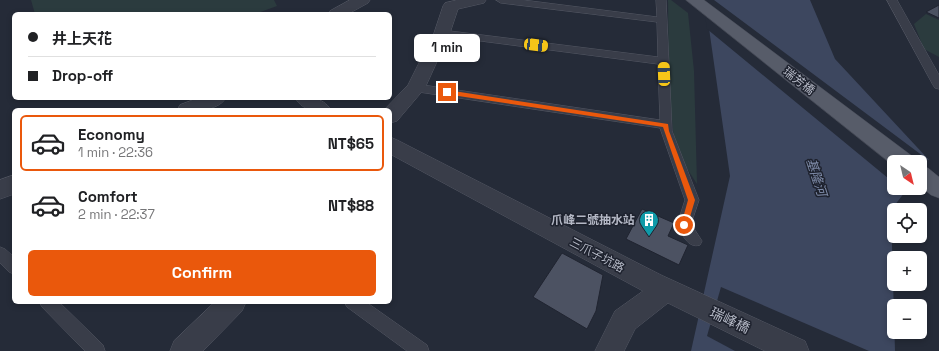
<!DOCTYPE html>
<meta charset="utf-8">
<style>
:root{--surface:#fff;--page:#f2f2f2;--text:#202124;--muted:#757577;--line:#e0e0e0;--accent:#ea580c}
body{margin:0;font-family:"Space Grotesk","Noto Sans TC",sans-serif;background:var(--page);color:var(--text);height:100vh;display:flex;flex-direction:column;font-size:15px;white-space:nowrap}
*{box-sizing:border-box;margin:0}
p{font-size:13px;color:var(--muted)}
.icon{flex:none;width:22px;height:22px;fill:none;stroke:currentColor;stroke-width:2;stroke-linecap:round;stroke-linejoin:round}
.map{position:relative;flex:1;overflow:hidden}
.side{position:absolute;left:12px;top:108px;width:380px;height:196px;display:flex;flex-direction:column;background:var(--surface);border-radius:6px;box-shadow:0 2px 6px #0003}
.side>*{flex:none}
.guide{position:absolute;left:12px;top:12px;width:380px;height:88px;border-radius:6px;box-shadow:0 2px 6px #0003;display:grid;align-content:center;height:88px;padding:0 16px;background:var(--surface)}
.needle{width:26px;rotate:145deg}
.controls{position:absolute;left:887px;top:155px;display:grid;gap:8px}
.controls a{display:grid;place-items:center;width:40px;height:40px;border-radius:6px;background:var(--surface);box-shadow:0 2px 6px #0003;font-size:20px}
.end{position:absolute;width:18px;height:18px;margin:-9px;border:5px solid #ea580c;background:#fff;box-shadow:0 0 0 2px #fff}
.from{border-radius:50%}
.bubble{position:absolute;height:28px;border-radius:6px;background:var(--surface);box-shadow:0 2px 6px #0003;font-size:13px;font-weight:800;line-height:28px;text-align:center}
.car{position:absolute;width:12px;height:24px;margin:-12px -6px;border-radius:5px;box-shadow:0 0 3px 1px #0007;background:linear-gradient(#f5c518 24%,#345 0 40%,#f5c518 0 76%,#345 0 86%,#f5c518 0)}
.guide b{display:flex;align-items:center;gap:14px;height:38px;font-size:15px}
.guide b+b{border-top:1px solid var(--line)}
.guide i{width:10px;height:10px;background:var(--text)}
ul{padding:7px 0 0;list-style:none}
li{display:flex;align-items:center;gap:12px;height:56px;margin:0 8px 6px;padding:0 8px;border:2px solid transparent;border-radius:6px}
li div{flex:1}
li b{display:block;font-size:15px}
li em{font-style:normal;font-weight:800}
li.selected{border-color:var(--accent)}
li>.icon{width:36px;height:36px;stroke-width:1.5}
.primary-button{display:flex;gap:8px;margin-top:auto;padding:8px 16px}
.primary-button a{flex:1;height:46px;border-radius:6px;background:var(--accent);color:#fff;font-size:16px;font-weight:800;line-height:46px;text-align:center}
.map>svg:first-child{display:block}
.green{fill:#2b3b3e}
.water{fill:#3d475f}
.pier{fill:#252b38}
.building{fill:#4c5262;stroke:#202430}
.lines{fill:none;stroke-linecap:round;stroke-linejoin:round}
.lane-casing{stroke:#545864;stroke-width:1}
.street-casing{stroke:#545864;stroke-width:1}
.primary-casing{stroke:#424652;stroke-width:1}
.lane{fill:#393d49;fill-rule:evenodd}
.street{fill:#393d49;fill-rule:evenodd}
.primary{fill:#575c69;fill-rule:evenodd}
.route{fill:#ea580c}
.labels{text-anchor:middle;stroke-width:3;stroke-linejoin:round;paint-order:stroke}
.street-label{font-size:12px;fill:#b4b8c5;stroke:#1e222e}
.poi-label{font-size:12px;font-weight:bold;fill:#b4b8c5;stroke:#1e222e;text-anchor:end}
.water-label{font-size:13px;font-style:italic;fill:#7f8ca9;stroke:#1e222e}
.near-street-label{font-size:14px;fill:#b4b8c5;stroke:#1e222e}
</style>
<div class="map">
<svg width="939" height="351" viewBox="0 0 939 351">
<rect width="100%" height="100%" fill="#252b38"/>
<g class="green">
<polygon points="31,0 274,0 277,6 255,14 35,14"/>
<polygon points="668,0 671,0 688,13 694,71 697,184 675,150 669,90"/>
<polygon points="926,14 939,20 939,57 924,49 914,24"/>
</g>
<polygon class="water" points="705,0 810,0 835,59 929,160 920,172 920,162 894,162 894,188 908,188 891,210 895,351 691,351 730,176"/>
<g class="pier">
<polygon points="703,0 714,0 931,162 920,174 920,162 894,162 894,183 707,29"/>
<polygon points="721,287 869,351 735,351 707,336"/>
</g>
<g class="building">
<polygon points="939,5 939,18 926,12"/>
<polygon points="642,209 674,223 668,236 688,245 679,265 626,239"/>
<polygon points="562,253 603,275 596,311 587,329 533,297"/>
</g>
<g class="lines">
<defs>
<g id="lane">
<path d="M496,0H523L657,17L656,0H666L672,131L699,200L691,224L702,241L700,245C688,249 682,234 677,225L685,200L660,128L412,91L410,88L412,85L416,84L660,120L658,64L442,36L437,33L442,30L658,57L657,22L501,3Z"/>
<polygon points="887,0 897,0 939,75 939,89 935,88 933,85"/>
<polygon points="0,247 5,249 14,257 14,274 9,272 0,263"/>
<polygon points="40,302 59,302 103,345 105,351 85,351 42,307"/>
<polygon points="345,302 366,302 427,345 429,351 407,351 347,307"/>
</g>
<g id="street">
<polygon points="350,0 370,0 368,3 348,14 328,14 330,11"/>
<polygon points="457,0 486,0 484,3 458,9 450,33 425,88 397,121 390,123 390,110 384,110 408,85 434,33 443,6 445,3"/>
<path d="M198,98H226C216,113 192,110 177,110L180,105Z"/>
<path d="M295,98C310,98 322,96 331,110C315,110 305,113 295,98Z"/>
<polygon points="390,137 397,140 661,275 805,341 809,351 765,351 668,303 635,329 624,351 595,351 615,311 643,291 390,154"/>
<polygon points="14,175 14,194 0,199 0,180"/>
<polygon points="215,302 246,302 242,311 203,351 170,351 174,341"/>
</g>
<g id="primary">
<polygon points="686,0 704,0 912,156 915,162 894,162 894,166"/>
<polygon points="920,166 928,168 939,177 939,198 931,195 920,186"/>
</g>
</defs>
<use href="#lane" class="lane-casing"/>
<use href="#street" class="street-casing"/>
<use href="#primary" class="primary-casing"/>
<use href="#lane" class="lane"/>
<use href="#street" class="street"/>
<use href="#primary" class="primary"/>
</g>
<polygon class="route" points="447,90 668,124 669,131 695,200 687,227 682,227 681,225 688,200 663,127 445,94 445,91"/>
<defs>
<symbol id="building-pin" viewBox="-11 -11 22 30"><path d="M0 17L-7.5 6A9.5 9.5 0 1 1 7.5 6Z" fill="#0f9aa8" stroke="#1e222e"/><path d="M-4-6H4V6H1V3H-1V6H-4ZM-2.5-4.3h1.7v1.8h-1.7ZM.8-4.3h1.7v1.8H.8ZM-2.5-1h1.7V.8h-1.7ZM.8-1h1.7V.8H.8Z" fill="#fff"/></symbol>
</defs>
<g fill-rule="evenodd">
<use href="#building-pin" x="638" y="209" width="22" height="30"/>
</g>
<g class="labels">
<g class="street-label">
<text transform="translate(799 81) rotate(38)" y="4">瑞芳橋</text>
<text transform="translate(597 255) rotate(28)" y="4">三爪子坑路</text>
</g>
<g class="poi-label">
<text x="635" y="224">爪峰二號抽水站</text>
</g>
<g class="water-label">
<text transform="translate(817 177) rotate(72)" y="5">基隆河</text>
</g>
<g class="near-street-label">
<text transform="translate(730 320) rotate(25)" y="5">瑞峰橋</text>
</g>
</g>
</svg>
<div class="controls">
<a><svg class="needle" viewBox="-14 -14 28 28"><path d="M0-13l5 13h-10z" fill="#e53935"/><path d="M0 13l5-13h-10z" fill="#757577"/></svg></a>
<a><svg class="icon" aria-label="locate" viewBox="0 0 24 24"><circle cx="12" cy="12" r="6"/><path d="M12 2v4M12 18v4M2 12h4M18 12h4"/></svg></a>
<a>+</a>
<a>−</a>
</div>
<i class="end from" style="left:684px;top:225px"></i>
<i class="end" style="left:447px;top:92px"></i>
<div class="bubble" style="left:414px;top:34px;width:66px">1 min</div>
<i class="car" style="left:536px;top:45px;rotate:97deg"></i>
<i class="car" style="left:664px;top:74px;rotate:358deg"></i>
<div class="guide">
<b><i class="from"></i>井上天花</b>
<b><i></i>Drop-off</b>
</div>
<section class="side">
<ul>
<li class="selected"><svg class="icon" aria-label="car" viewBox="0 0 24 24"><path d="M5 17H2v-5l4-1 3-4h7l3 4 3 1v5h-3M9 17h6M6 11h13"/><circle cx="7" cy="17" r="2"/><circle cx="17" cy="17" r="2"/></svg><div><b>Economy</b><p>1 min · 22:36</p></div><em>NT$65</em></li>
<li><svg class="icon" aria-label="car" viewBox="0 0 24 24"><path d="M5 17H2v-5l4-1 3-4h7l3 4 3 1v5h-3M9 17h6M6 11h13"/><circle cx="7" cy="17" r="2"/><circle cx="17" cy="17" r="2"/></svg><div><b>Comfort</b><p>2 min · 22:37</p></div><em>NT$88</em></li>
</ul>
<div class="primary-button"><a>Confirm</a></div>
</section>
</div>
